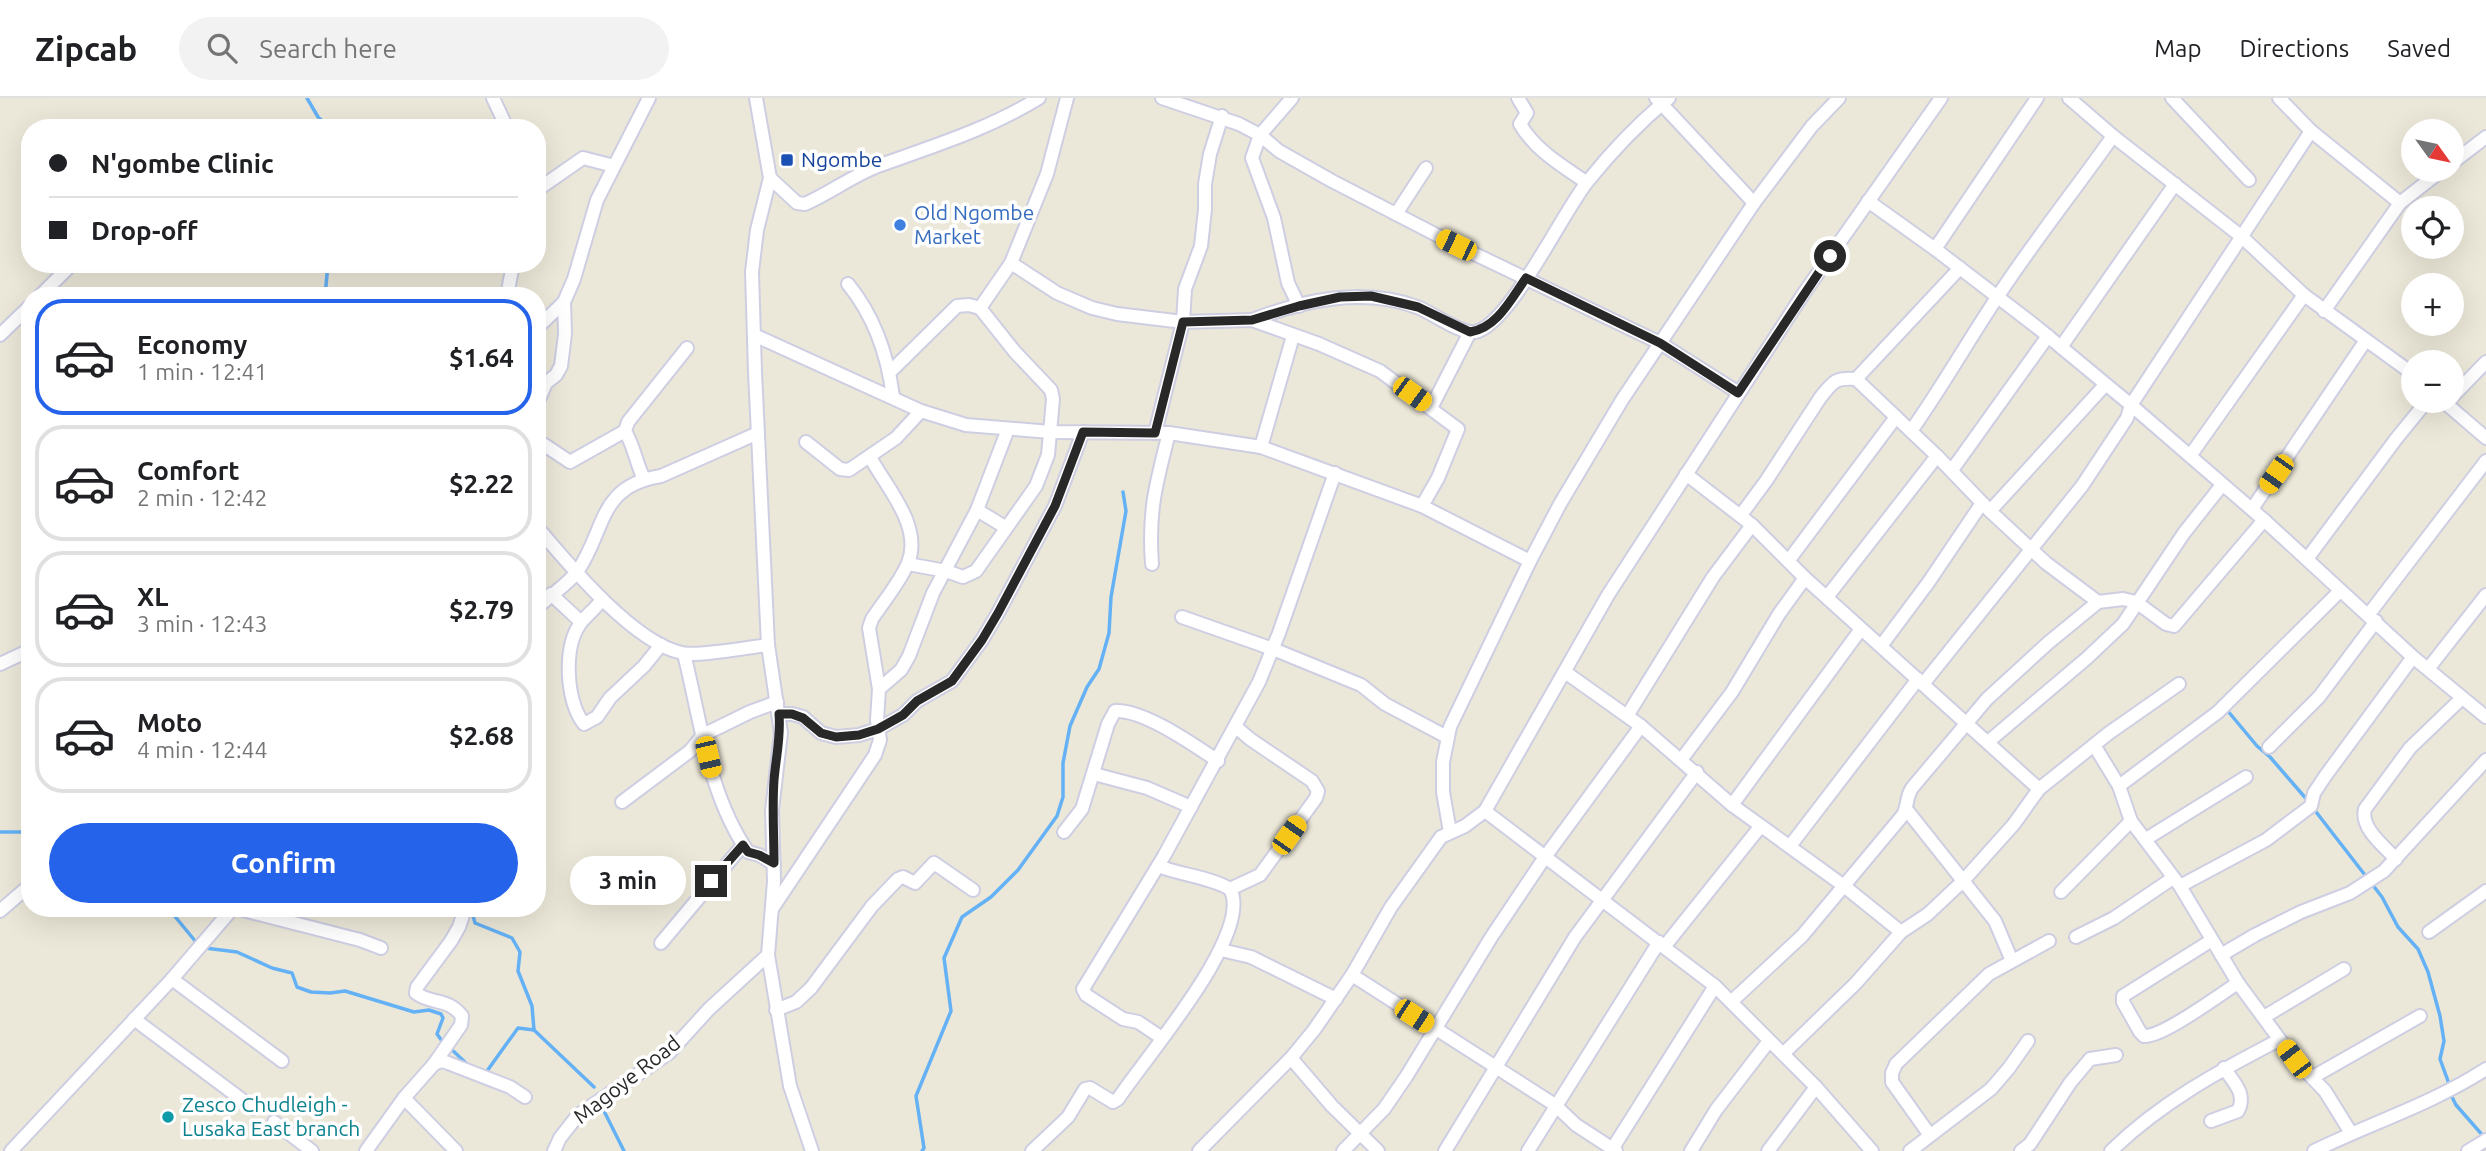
<!DOCTYPE html>
<meta charset="utf-8">
<style>
:root{--surface:#fff;--page:#f2f2f2;--text:#202124;--muted:#757577;--line:#e0e0e0;--accent:#2563eb}
body{margin:0;font-family:Ubuntu,sans-serif;background:var(--page);color:var(--text);height:100vh;display:flex;flex-direction:column;font-size:26px;white-space:nowrap}
*{box-sizing:border-box;margin:0}
p{font-size:23px;color:var(--muted)}
.icon{flex:none;width:38px;height:38px;fill:none;stroke:currentColor;stroke-width:2;stroke-linecap:round;stroke-linejoin:round}
.map{position:relative;flex:1;overflow:hidden}
.drawer{position:absolute;left:21px;top:189px;width:525px;height:630px;display:flex;flex-direction:column;background:var(--surface);border-radius:28px;box-shadow:0 7px 28px #0002}
.drawer>*{flex:none}
.hud{position:absolute;left:21px;top:21px;width:525px;height:154px;border-radius:28px;box-shadow:0 7px 28px #0002;display:grid;align-content:center;height:154px;padding:0 28px;background:var(--surface)}
.needle{width:46px;rotate:123deg}
.tools{position:absolute;left:2401px;top:21px;display:grid;gap:14px}
.tools a{display:grid;place-items:center;width:63px;height:63px;border-radius:50%;background:var(--surface);box-shadow:0 7px 28px #0002;font-size:35px}
.end{position:absolute;width:32px;height:32px;margin:-16px;border:9px solid #282828;background:#fff;box-shadow:0 0 0 4px #fff}
.from{border-radius:50%}
.bubble{position:absolute;height:49px;border-radius:24px;background:var(--surface);box-shadow:0 7px 28px #0002;font-size:23px;font-weight:600;line-height:49px;text-align:center}
.car{position:absolute;width:21px;height:42px;margin:-21px -10px;border-radius:9px;box-shadow:0 0 5px 2px #0007;background:linear-gradient(#f5c518 24%,#345 0 40%,#f5c518 0 76%,#345 0 86%,#f5c518 0)}
.hud b{display:flex;align-items:center;gap:24px;height:66px;font-size:26px}
.hud b+b{border-top:2px solid var(--line)}
.hud i{width:18px;height:18px;background:var(--text)}
ul{padding:12px 0 0;list-style:none}
li{display:flex;align-items:center;gap:21px;height:116px;margin:0 14px 10px;padding:0 14px;border:4px solid var(--line);border-radius:28px}
li div{flex:1}
li b{display:block;font-size:26px}
li em{font-style:normal;font-weight:600}
li.on{border-color:var(--accent)}
li>.icon{width:63px;height:63px;stroke-width:1.5}
.primary-button{display:flex;gap:14px;margin-top:auto;padding:14px 28px}
.primary-button a{flex:1;height:80px;border-radius:42px;background:var(--accent);color:#fff;font-size:28px;font-weight:600;line-height:80px;text-align:center}
header{display:flex;align-items:center;gap:42px;box-sizing:border-box;height:98px;padding:0 35px;background:var(--surface);border-bottom:2px solid var(--line)}
header strong{font-size:33px}
nav{display:flex;gap:38px;margin-inline-start:auto;font-size:24px}
.search{width:490px;height:63px;background:var(--page);display:flex;align-items:center;gap:18px;box-sizing:border-box;padding:0 24px;border-radius:38px;color:var(--muted);font-size:26px}
.map>svg:first-child{display:block}
.lines{fill:none;stroke-linecap:round;stroke-linejoin:round}
.stream{stroke:#64b1f6;stroke-width:3.5}
.minor-casing{stroke:#cecee3;stroke-width:16}
.minor{stroke:#fff;stroke-width:12}
.route{stroke:#282828;stroke-width:9}
.transit-dot{fill:#1a4fb4;stroke:#fff;stroke-width:2.5}
.shop-dot{fill:#3f7fe0;stroke:#fff;stroke-width:2.5}
.culture-dot{fill:#0f9aa8;stroke:#fff;stroke-width:2.5}
.labels{text-anchor:middle;stroke-width:7;stroke-linejoin:round;paint-order:stroke}
.transit-label{font-size:21px;fill:#164399;stroke:#fff;text-anchor:start}
.shop-label{font-size:21px;fill:#366cbe;stroke:#fff;text-anchor:start}
.street-label{font-size:21px;fill:#282828;stroke:#fff}
.culture-label{font-size:21px;fill:#0d838f;stroke:#fff;text-anchor:start}
</style>
<header>
<strong>Zipcab</strong>
<div class="search"><svg class="icon" aria-label="search" viewBox="0 0 24 24"><circle cx="10" cy="10" r="6"/><path d="M15 15l6 6"/></svg>Search here</div>
<nav><a>Map</a><a>Directions</a><a>Saved</a></nav>
</header>
<div class="map">
<svg width="2486" height="1053" viewBox="0 0 2486 1053">
<rect width="100%" height="100%" fill="#ece8d9"/>
<g class="lines">
<g class="stream">
<polyline points="307,0 318,19 330,30"/>
<polyline points="325,198 328,166"/>
<polyline points="2227,612 2257,648 2270,659 2309,704"/>
<polyline points="2313,710 2382,799 2398,829 2418,851 2428,874 2440,918 2444,943 2440,961 2448,983 2449,993 2456,1007 2485,1040"/>
<polyline points="0,734 30,734"/>
<polyline points="168,810 196,844"/>
<polyline points="471,810 475,825 512,840 520,854 518,873 532,908 534,932 594,989"/>
<polyline points="205,850 237,854 272,870 292,875 297,889 311,894 330,895 345,893 414,914 429,912 441,916 443,920 437,936 442,943"/>
<polyline points="449,949 468,967"/>
<polyline points="481,973 487,973 518,930 534,932"/>
<polyline points="601,1007 624,1053"/>
<polyline points="922,1053 924,1050 916,998 951,913 944,860 962,819 991,799 1018,772 1057,718 1063,699 1063,665 1070,628 1087,589 1099,571 1109,535 1111,499 1126,413 1123,394"/>
</g>
<defs>
<g id="minor">
<polyline points="493,0 507,30"/>
<polyline points="756,0 770,80 757,132 752,174 755,274 768,547 781,635 772,712 774,783 768,857 790,988 812,1053"/>
<polyline points="1067,0 1047,76 1011,165 1057,195 1092,210 1117,216 1183,224 1252,222 1319,246 1380,273 1458,331 1438,380 1422,408"/>
<polyline points="1162,0 1239,26 1260,37 1279,53 1332,83 1456,147 1660,245 1739,295"/>
<polyline points="1292,0 1260,37 1252,60 1274,120 1288,185 1299,208"/>
<path d="M1518,0L1527,15L1520,26C1535,52 1562,68 1586,84"/>
<polyline points="1656,0 1754,105"/>
<polyline points="2069,0 2113,38 2242,139 2304,197 2413,276"/>
<polyline points="2172,0 2249,82"/>
<polyline points="2279,0 2311,33 2400,105"/>
<polyline points="2452,65 2486,39"/>
<path d="M770,80L797,105L805,106C830,95 852,78 878,68C933,48 989,31 1039,0"/>
<polyline points="537,92 583,60 614,68"/>
<polyline points="1868,103 1935,151 2038,230 2131,307 2264,422 2413,559 2486,619"/>
<polyline points="1396,116 1426,70"/>
<polyline points="1935,151 2037,0"/>
<path d="M848,186C874,218 888,259 893,299"/>
<polyline points="40,198 72,166"/>
<polyline points="507,198 513,166"/>
<polyline points="2324,213 2400,105 2442,72"/>
<path d="M1252,222C1305,202 1362,189 1417,209C1433,215 1460,236 1475,234C1510,227 1563,113 1588,83C1612,53 1640,24 1669,0"/>
<polyline points="537,230 564,204"/>
<polyline points="0,237 30,208"/>
<polyline points="754,237 921,313 966,327 1051,334 1169,335 1261,349 1422,408 1530,463"/>
<polyline points="2061,249 2175,86"/>
<polyline points="890,274 957,208 969,207 980,210 1011,165"/>
<polyline points="1856,281 1960,170"/>
<polyline points="2452,299 2486,264"/>
<polyline points="2443,303 2486,340"/>
<polyline points="537,306 546,285 556,277 561,268 565,236 564,204 574,181 597,102 649,0"/>
<polyline points="1431,310 1470,234"/>
<path d="M1911,333C1942,289 1968,243 1998,198C2034,143 2075,92 2113,38"/>
<polyline points="1155,335 1183,224 1185,191 1201,148 1205,111 1205,86 1210,56 1222,18"/>
<polyline points="537,342 570,364 625,333"/>
<polyline points="806,344 840,371 849,372 896,340 921,313"/>
<polyline points="1261,349 1293,238"/>
<polyline points="2190,358 2304,197"/>
<polyline points="1952,372 2048,238"/>
<polyline points="1686,376 1752,427 1805,480 2039,691"/>
<path d="M644,381C636,365 634,348 625,333L628,324L687,250"/>
<polyline points="2252,411 2366,242"/>
<polyline points="977,412 1005,429"/>
<polyline points="1990,413 2046,465 2098,504"/>
<path d="M1741,417L1766,383L1820,300C1833,284 1835,279 1856,281L1937,358L1990,413L2105,287"/>
<path d="M537,429C569,467 634,545 682,555C697,559 750,549 768,547"/>
<polyline points="2307,461 2396,341 2427,303"/>
<polyline points="1789,462 1896,319"/>
<polyline points="908,466 946,473 963,479 976,473 1036,388 1048,357 1053,301 1051,292 1015,254 980,210"/>
<path d="M1152,466C1148,414 1156,385 1169,335"/>
<polyline points="551,496 581,524"/>
<polyline points="1827,499 1937,358"/>
<path d="M602,501C596,511 586,517 580,526C563,550 566,604 584,626L597,619L610,600L644,568L661,547"/>
<path d="M537,510C549,498 567,487 577,474C606,433 597,388 661,378L758,335"/>
<polyline points="2369,516 2486,363"/>
<polyline points="1182,519 1273,551 1361,587 1385,606 1447,639"/>
<polyline points="1881,548 1928,485 1982,405"/>
<path d="M684,556C701,623 708,696 748,754L759,757L774,766"/>
<polyline points="0,566 30,552"/>
<polyline points="2428,571 2486,497"/>
<polyline points="1565,574 1641,628 1732,707 1844,788 1901,834"/>
<polyline points="1923,586 2082,388 2127,320 2131,307 2311,33"/>
<polyline points="879,591 901,572 909,558 933,495 977,412 1008,331"/>
<polyline points="779,616 792,616 803,619 821,635 836,639 859,637 878,631 903,617 917,603 952,583 982,542 998,515 1055,408 1083,334"/>
<polyline points="1627,618 1713,479 1752,427"/>
<polyline points="1988,644 2087,560 2123,526 2184,435 2222,387"/>
<polyline points="2094,647 2119,688 2131,723 2180,788 2238,885 2294,961 2325,993 2351,1035"/>
<polyline points="2269,649 2319,599 2376,523"/>
<polyline points="1681,662 1732,594 1779,516 1805,480"/>
<polyline points="1094,676 1147,690 1191,709"/>
<polyline points="2119,688 2218,614 2340,493"/>
<polyline points="622,704 690,653 703,637 750,614 777,604"/>
<polyline points="1732,707 1861,531"/>
<polyline points="1906,711 1995,823 2012,863"/>
<polyline points="1485,713 1715,888 1816,989 1872,1053"/>
<path d="M1064,734L1082,711L1108,626L1115,613C1143,611 1194,647 1218,663"/>
<polyline points="1450,734 1443,694 1443,664 1450,629 1530,463 1560,406 1622,302 1754,105 1812,28 1839,0"/>
<polyline points="2146,741 2246,679"/>
<polyline points="1790,748 1918,581"/>
<path d="M2396,761C2384,748 2360,730 2365,711L2410,650L2462,600"/>
<polyline points="2180,788 2266,742 2311,708 2314,695 2326,677 2413,559"/>
<polyline points="1230,791 1260,777 1316,700 1318,693 1312,683 1250,641 1236,629"/>
<polyline points="2061,794 2131,723"/>
<polyline points="235,810 360,842 381,850"/>
<path d="M772,811L875,657L880,642L877,622L879,591L869,530L872,521C884,503 900,484 908,465C923,428 886,389 870,359"/>
<polyline points="0,813 30,787"/>
<polyline points="2429,834 2486,793"/>
<polyline points="2076,839 2114,820 2173,780"/>
<path d="M2212,842L2123,898V904L2140,934L2144,938C2163,939 2219,897 2238,885"/>
<polyline points="661,845 743,747"/>
<polyline points="1664,849 1760,729"/>
<polyline points="1221,852 1251,859 1336,901"/>
<polyline points="2221,857 2255,837 2301,814 2350,795 2384,773 2486,662"/>
<polyline points="1352,877 1555,1007 1576,1027 1616,1053"/>
<polyline points="172,881 282,963"/>
<path d="M1731,904L1802,838L1903,717C1908,708 1906,699 1912,690L1987,601L2048,545L2098,504L2123,501L2136,504L2166,526L2174,528L2264,422"/>
<polyline points="776,912 796,904 811,890 872,808 898,781 903,779 915,785 934,765 973,792"/>
<polyline points="2264,919 2344,871"/>
<polyline points="134,921 253,1010"/>
<polyline points="1162,940 1138,924 1123,921 1086,897 1083,891 1164,758 1259,584 1279,535 1335,375"/>
<polyline points="1783,956 1856,885 1901,834 1928,816 1963,783 2014,726 2039,691 2109,635 2179,586"/>
<polyline points="1291,960 1332,1008 1378,1053"/>
<path d="M434,966L461,927L462,918C447,899 432,907 416,895L417,889L451,843L459,829L463,817L458,810"/>
<polyline points="2313,979 2420,918"/>
<polyline points="404,1000 456,1053"/>
<path d="M2211,1023L2238,1013C2247,996 2234,985 2224,970"/>
<polyline points="274,1024 312,1053"/>
<polyline points="1929,1036 1892,984 1892,975 1896,966 1989,876 2049,843"/>
<polyline points="11,1053 172,881 233,810"/>
<polyline points="366,1053 404,1000 434,966 442,963 448,965 510,989 525,999"/>
<polyline points="554,1053 560,1040 578,1017 669,955 709,911 768,857"/>
<path d="M1032,1053L1068,1019L1085,991L1090,990L1113,1004L1118,1001C1143,962 1255,835 1230,791C1210,779 1181,777 1158,768"/>
<polyline points="1199,1053 1291,960 1314,932 1352,877 1391,809 1441,739 1465,728 1485,713 1608,497 1804,195 1941,0"/>
<polyline points="1343,1053 1384,1011 1406,979 1492,838 1545,759 1641,628"/>
<polyline points="1445,1053 1575,839 1697,674"/>
<polyline points="1528,1053 1659,844"/>
<polyline points="1611,1053 1715,888"/>
<polyline points="1691,1053 1716,1012 1769,943"/>
<polyline points="1768,1053 1816,989"/>
<polyline points="1910,1053 1991,991 2009,970 2028,943"/>
<polyline points="2021,1053 2030,1046 2070,985 2090,961 2116,957"/>
<path d="M2111,1053C2160,1005 2219,973 2279,942"/>
<path d="M2314,1053C2371,1025 2432,1006 2486,971"/>
<polyline points="2468,1053 2486,1042"/>
</g>
</defs>
<use href="#minor" class="minor-casing"/>
<use href="#minor" class="minor"/>
</g>
<g class="lines">
<path class="route" d="M711,783L743,747L748,754L759,757L774,765C774,737 772,710 774,682C776,658 781,640 779,616H792L803,620L821,635L836,639L859,637L878,631L903,617L917,603L952,583L982,542L998,515L1055,408L1083,334L1155,335L1183,224L1252,222L1299,208L1340,199L1371,198L1418,209L1470,234C1497,230 1511,201 1526,180L1660,245L1738,295L1830,158"/>
</g>
<rect class="transit-dot" x="780" y="55" width="14" height="14" rx="3.5"/>
<circle class="shop-dot" cx="900" cy="127" r="7"/>
<circle class="culture-dot" cx="168" cy="1019" r="7"/>
<g class="labels">
<g class="transit-label">
<text x="801" y="69">Ngombe</text>
</g>
<g class="shop-label">
<text x="914" y="122">Old Ngombe<tspan x="914" dy="24">Market</tspan></text>
</g>
<g class="street-label">
<text transform="translate(627 982) rotate(-38)" y="7">Magoye Road</text>
</g>
<g class="culture-label">
<text x="182" y="1014">Zesco Chudleigh -<tspan x="182" dy="24">Lusaka East branch</tspan></text>
</g>
</g>
</svg>
<div class="tools">
<a><svg class="needle" viewBox="-14 -14 28 28"><path d="M0-13l5 13h-10z" fill="#e53935"/><path d="M0 13l5-13h-10z" fill="#757577"/></svg></a>
<a><svg class="icon" aria-label="locate" viewBox="0 0 24 24"><circle cx="12" cy="12" r="6"/><path d="M12 2v4M12 18v4M2 12h4M18 12h4"/></svg></a>
<a>+</a>
<a>−</a>
</div>
<i class="end from" style="left:1830px;top:158px"></i>
<i class="end" style="left:711px;top:783px"></i>
<div class="bubble" style="left:570px;top:758px;width:116px">3 min</div>
<i class="car" style="left:1456px;top:147px;rotate:296deg"></i>
<i class="car" style="left:1412px;top:296px;rotate:126deg"></i>
<i class="car" style="left:2276px;top:376px;rotate:215deg"></i>
<i class="car" style="left:708px;top:659px;rotate:167deg"></i>
<i class="car" style="left:1289px;top:737px;rotate:35deg"></i>
<i class="car" style="left:1414px;top:918px;rotate:123deg"></i>
<i class="car" style="left:2294px;top:961px;rotate:323deg"></i>
<div class="hud">
<b><i class="from"></i>N'gombe Clinic</b>
<b><i></i>Drop-off</b>
</div>
<section class="drawer">
<ul>
<li class="on"><svg class="icon" aria-label="car" viewBox="0 0 24 24"><path d="M5 17H2v-5l4-1 3-4h7l3 4 3 1v5h-3M9 17h6M6 11h13"/><circle cx="7" cy="17" r="2"/><circle cx="17" cy="17" r="2"/></svg><div><b>Economy</b><p>1 min · 12:41</p></div><em>$1.64</em></li>
<li><svg class="icon" aria-label="car" viewBox="0 0 24 24"><path d="M5 17H2v-5l4-1 3-4h7l3 4 3 1v5h-3M9 17h6M6 11h13"/><circle cx="7" cy="17" r="2"/><circle cx="17" cy="17" r="2"/></svg><div><b>Comfort</b><p>2 min · 12:42</p></div><em>$2.22</em></li>
<li><svg class="icon" aria-label="car" viewBox="0 0 24 24"><path d="M5 17H2v-5l4-1 3-4h7l3 4 3 1v5h-3M9 17h6M6 11h13"/><circle cx="7" cy="17" r="2"/><circle cx="17" cy="17" r="2"/></svg><div><b>XL</b><p>3 min · 12:43</p></div><em>$2.79</em></li>
<li><svg class="icon" aria-label="car" viewBox="0 0 24 24"><path d="M5 17H2v-5l4-1 3-4h7l3 4 3 1v5h-3M9 17h6M6 11h13"/><circle cx="7" cy="17" r="2"/><circle cx="17" cy="17" r="2"/></svg><div><b>Moto</b><p>4 min · 12:44</p></div><em>$2.68</em></li>
</ul>
<div class="primary-button"><a>Confirm</a></div>
</section>
</div>
